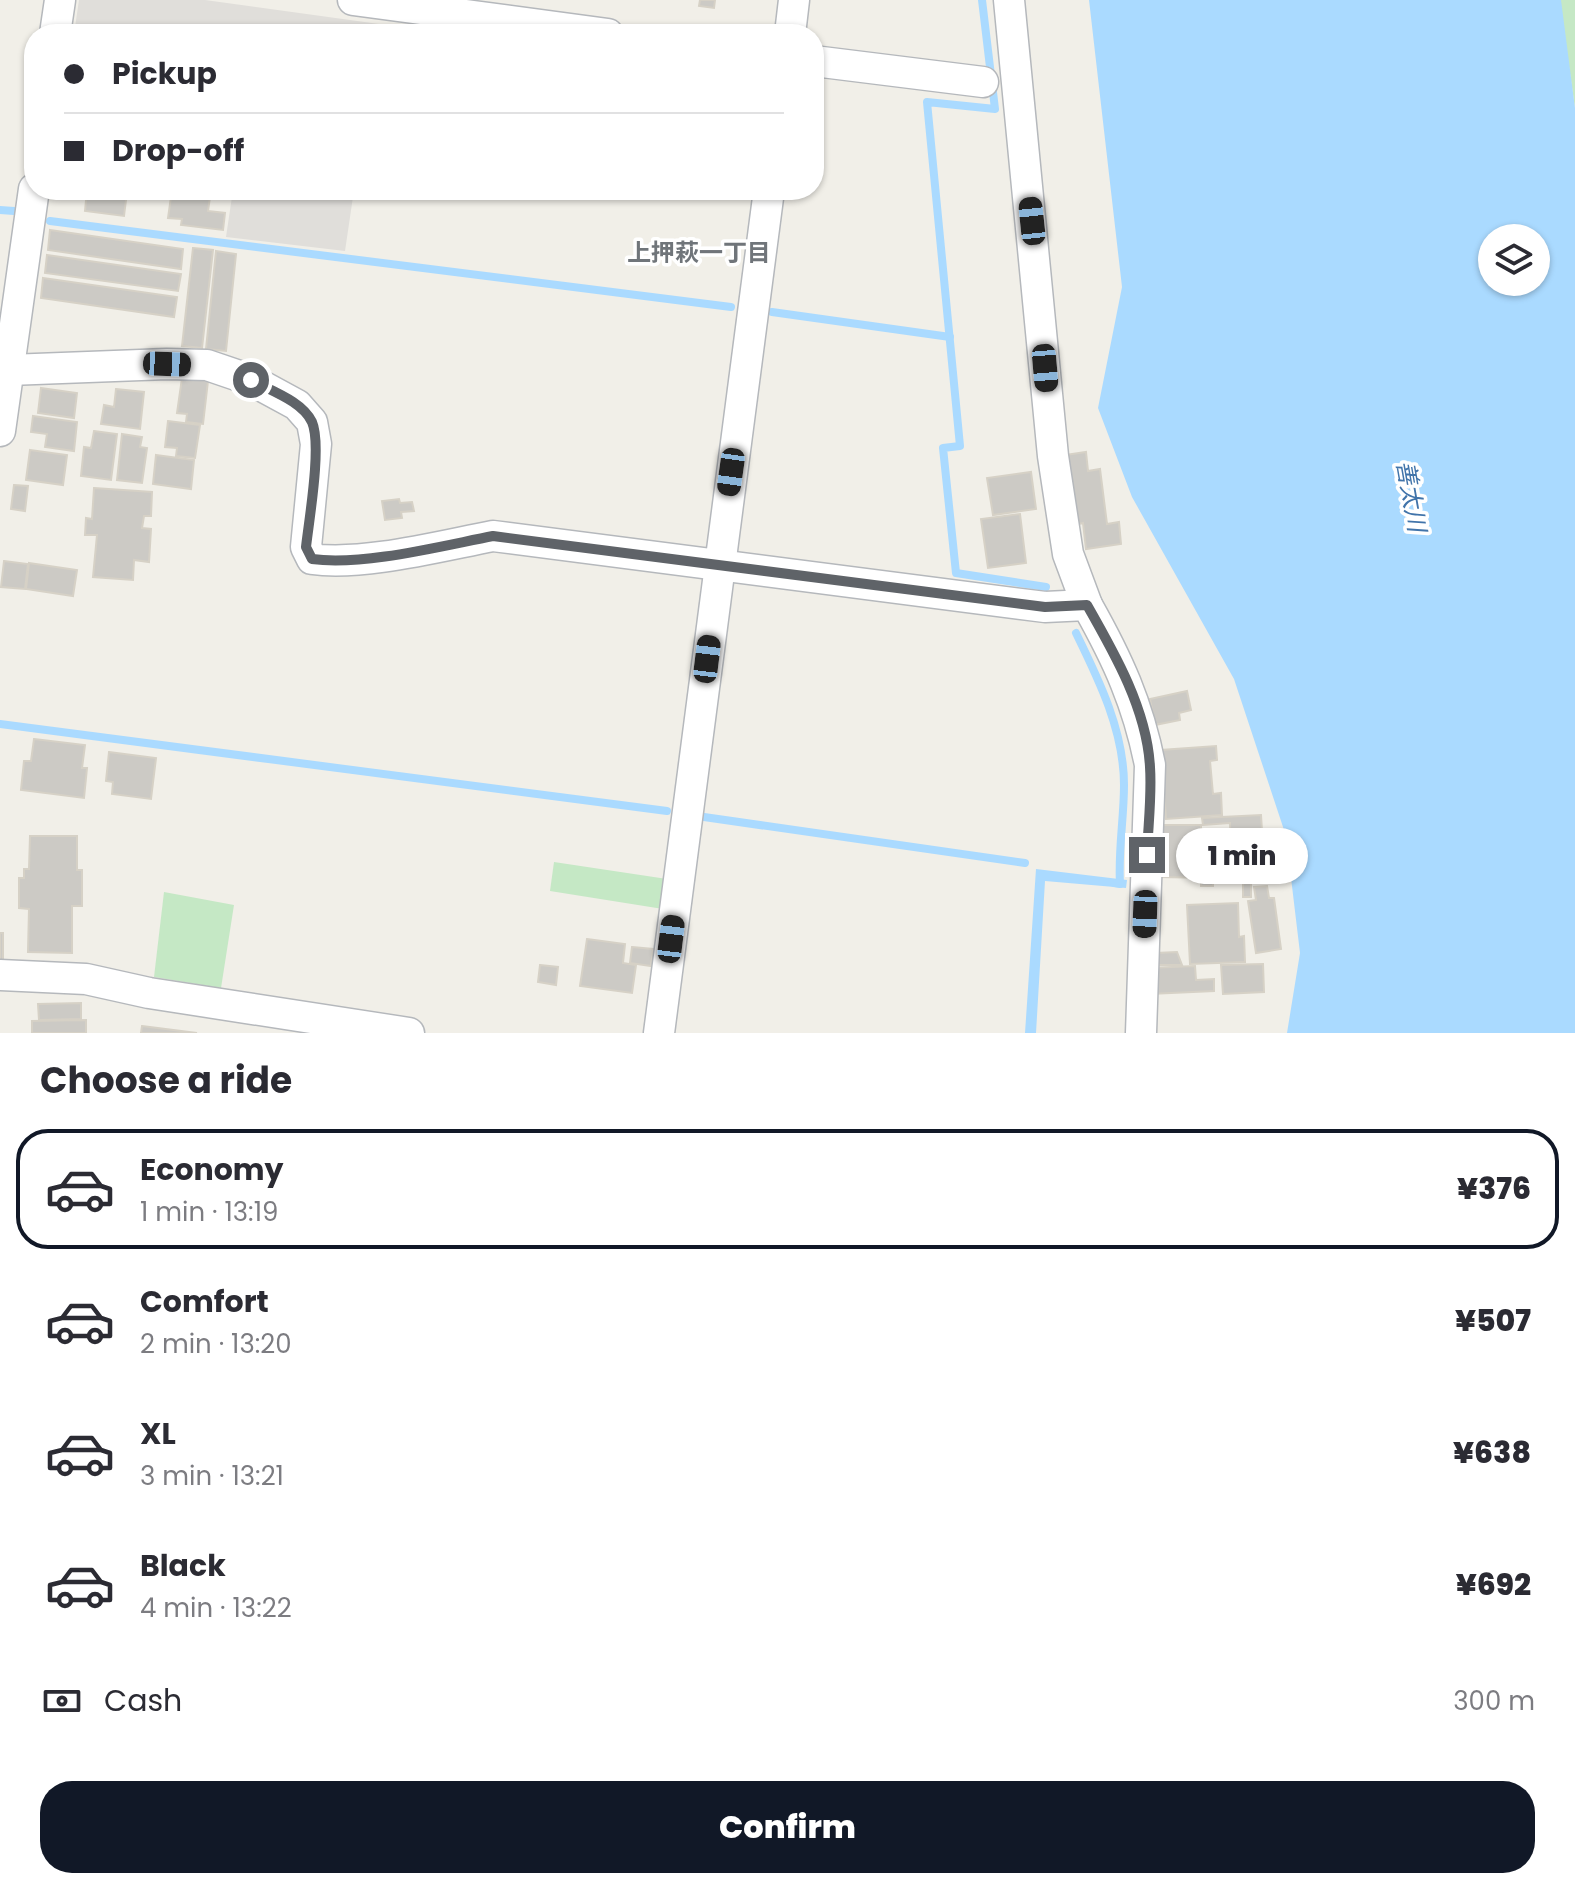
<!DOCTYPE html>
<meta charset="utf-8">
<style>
:root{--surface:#fff;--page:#f7f7f7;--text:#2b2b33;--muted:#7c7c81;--line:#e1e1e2;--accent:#111827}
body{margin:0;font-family:Poppins,"Noto Sans JP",sans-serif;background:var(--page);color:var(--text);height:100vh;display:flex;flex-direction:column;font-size:30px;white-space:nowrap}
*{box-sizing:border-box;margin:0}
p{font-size:26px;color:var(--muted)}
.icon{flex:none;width:44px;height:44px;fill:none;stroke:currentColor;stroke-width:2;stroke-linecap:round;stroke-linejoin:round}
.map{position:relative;height:1033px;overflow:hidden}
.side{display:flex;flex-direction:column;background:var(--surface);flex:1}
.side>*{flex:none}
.top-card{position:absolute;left:24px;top:24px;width:800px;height:176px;border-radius:32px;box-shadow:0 2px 6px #0004;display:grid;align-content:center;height:176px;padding:0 40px;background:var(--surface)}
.controls{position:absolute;left:1478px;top:224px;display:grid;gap:16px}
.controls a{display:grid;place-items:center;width:72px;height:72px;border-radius:50%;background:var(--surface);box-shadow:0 2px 6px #0004;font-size:40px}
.end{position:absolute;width:36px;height:36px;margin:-18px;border:10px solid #5f6368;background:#fff;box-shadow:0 0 0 4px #fff}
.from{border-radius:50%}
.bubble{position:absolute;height:56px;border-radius:28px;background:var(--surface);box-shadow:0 2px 6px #0004;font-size:26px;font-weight:800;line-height:56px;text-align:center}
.car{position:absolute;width:24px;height:48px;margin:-24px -12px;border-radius:10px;box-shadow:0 0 6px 2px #0007;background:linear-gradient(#222 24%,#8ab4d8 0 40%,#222 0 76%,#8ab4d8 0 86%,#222 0)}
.top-card b{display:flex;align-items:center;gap:28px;height:76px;font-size:30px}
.top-card b+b{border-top:2px solid var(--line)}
.top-card i{width:20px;height:20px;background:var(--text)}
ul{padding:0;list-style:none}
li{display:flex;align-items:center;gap:24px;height:120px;margin:0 16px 12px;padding:0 24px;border:4px solid transparent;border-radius:32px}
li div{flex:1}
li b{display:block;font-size:30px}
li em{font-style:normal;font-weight:800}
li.current{border-color:var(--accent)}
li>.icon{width:72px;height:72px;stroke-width:1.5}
h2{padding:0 40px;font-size:36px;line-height:96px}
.pay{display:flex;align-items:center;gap:20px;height:88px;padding:0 40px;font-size:30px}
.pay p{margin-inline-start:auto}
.primary-button{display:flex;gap:16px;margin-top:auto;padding:16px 40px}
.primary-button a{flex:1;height:92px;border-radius:32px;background:var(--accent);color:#fff;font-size:32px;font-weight:800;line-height:92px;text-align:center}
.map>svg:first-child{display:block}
.industrial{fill:#e0deda}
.green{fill:#c5e8c5}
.water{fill:#aadaff;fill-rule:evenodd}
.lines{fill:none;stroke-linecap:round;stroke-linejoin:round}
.stream{stroke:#aadaff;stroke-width:8}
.building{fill:#cccac5;stroke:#d6d1c6;stroke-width:2}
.street-casing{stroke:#b5b8bc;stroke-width:33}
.street{stroke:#fff;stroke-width:30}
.route{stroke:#5f6368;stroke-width:10}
.labels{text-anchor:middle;stroke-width:7;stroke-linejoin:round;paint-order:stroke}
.neighbourhood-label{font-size:24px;font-weight:bold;fill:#70757a;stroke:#fff}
.water-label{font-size:24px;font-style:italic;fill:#4174aa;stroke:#fff}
</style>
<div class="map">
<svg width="1575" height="1033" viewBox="0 0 1575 1033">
<rect width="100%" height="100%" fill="#f1efe8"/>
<g class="industrial">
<polygon points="79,0 205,0 379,24 378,34 74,34"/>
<polygon points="233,190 354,190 345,251 226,237"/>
</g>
<g class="green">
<polygon points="1561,0 1575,0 1575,108 1561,11"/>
<polygon points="554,862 667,879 663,909 550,891"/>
<polygon points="164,892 234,905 221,988 154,977"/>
</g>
<g class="water">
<path d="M1089,0H1561L1575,108V1033H1287L1300,953L1286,836L1234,679L1132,497L1098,408L1122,287ZM1492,238H1536V282H1492Z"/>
<polygon points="1036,869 1127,880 1126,888 1045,881 1036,1033 1025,1033"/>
</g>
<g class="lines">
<g class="stream">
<polyline points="982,0 995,109 927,102 960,446 943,448 956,573 1046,587"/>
<polyline points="0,210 14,211"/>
<polyline points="50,221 731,307"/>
<polyline points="772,312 950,337"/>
<path d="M1076,633C1099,680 1124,731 1124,785C1124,818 1118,851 1120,884L1114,883"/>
<polyline points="0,724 667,811"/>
<polyline points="704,817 1025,863"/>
</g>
</g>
<g class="building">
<polygon points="700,0 715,0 714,8 699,6"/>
<polygon points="87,190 127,192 124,216 85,211"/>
<polygon points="172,190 211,190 208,211 225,213 223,230 181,225 182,219 168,218"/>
<polygon points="50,230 183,249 181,269 48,250"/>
<polygon points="193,248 213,250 202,348 182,346"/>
<polygon points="216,251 236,254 226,351 206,349"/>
<polygon points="47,255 181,274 178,291 45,273"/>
<polygon points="43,278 177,297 174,317 41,298"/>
<polygon points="182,378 208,381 203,424 186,422 187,414 177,413"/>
<polygon points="41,388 77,393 74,418 38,413"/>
<polygon points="116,389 144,392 140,429 101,424 104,405 114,407"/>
<polygon points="33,416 77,422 74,451 45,447 47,434 31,432"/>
<polygon points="168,421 200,425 195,458 176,456 177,448 165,447"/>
<polygon points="94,431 117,434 111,480 81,476 84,447 91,448"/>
<polygon points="122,434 142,437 140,447 147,448 142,483 117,480"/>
<polygon points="30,450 67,455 63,485 26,480"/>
<polygon points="1086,452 1088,471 1100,469 1107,524 1119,522 1121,544 1086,549 1083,523 1075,525 1065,455"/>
<polygon points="156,455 194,460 191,489 153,484"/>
<polygon points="1031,472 1036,509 993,515 987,478"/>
<polygon points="14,485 28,486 25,511 11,509"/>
<polygon points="94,488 152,492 151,516 144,516 142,528 151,529 149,562 134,560 133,580 93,577 97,535 85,535 86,518 92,519"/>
<polygon points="399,499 400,503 412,502 414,511 401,512 402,518 385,520 382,501"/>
<polygon points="1020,514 1026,563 988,568 981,519"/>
<polygon points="4,561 28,564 25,589 1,587"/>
<polygon points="29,563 77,570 73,596 26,589"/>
<polygon points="1187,691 1191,710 1179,713 1180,720 1155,725 1150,699"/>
<polygon points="34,739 85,745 82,768 87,768 84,798 21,790 24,761 31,761"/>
<polygon points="1216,746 1217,760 1210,761 1213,794 1221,793 1222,815 1166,819 1161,750"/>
<polygon points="109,752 156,758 151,799 112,794 113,782 106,781"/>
<polygon points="1261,815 1263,847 1231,849 1230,823 1203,825 1202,818"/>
<polygon points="1159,825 1201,825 1201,860 1214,860 1214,878 1158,877"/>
<polygon points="30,836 77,836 77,870 82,870 82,906 72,906 72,953 28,952 29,909 19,908 19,878 24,878 24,869 29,869"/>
<polygon points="1217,851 1217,858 1206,858 1206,852"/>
<polygon points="1243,859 1251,859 1251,871 1257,871 1257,883 1251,883 1251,897 1243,897"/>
<rect x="1216" y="861" width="12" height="16"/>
<rect x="1201" y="879" width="12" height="7"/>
<polygon points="1267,886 1269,898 1274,898 1281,949 1256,953 1248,901 1256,900 1254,887"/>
<polygon points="1238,903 1239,937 1244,936 1245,962 1190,964 1187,905"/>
<rect x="0" y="933" width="3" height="27"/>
<polygon points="587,939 625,944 623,963 636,965 632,993 580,986"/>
<polygon points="632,947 653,949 651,966 630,963"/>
<polygon points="1177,952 1182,965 1157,965 1156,953"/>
<polygon points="1263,964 1264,992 1223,994 1221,965"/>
<polygon points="540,965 558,967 556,985 538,982"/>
<polygon points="1195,966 1196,980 1214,979 1214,991 1150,994 1148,968"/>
<polygon points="81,1003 81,1019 39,1020 38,1004"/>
<polygon points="86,1020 86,1033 32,1033 32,1021"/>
<polygon points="142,1026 197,1033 141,1033"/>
</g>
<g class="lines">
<defs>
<g id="street">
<polyline points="353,0 608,34"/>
<polyline points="1009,0 1053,456 1068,554 1087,605"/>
<polyline points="55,34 60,0"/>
<polyline points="790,34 794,0"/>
<polyline points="814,61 983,82"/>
<path d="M9,370L167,364L207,365L251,380L297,405L312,422L316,444L306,547L312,559C364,566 440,546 493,536L1045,607L1087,605C1118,660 1138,704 1150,765L1141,1033"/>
<polyline points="0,431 34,189"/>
<polyline points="0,975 86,979 149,993 409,1033"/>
<polyline points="659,1033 769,190"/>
</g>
</defs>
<use href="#street" class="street-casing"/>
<use href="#street" class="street"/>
</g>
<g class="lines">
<path class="route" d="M251,380C271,391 302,401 312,422C322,445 309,520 306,547L312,559C363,566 441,546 493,536L1045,607L1087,605C1115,654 1147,710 1150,767C1152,796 1148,826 1147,855"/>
</g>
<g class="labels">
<g class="neighbourhood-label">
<text x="699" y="261">上押萩一丁目</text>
</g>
<g class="water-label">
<text transform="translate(1411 496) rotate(80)" y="8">善太川</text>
</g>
</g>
</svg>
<div class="controls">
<a><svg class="icon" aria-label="layers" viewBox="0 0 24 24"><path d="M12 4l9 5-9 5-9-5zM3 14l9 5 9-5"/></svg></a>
</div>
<i class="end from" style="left:251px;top:380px"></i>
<i class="end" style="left:1147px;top:855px"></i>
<div class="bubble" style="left:1176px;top:828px;width:132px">1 min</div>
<i class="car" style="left:1032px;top:221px;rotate:354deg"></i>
<i class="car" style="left:167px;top:364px;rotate:92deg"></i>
<i class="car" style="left:1045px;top:368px;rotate:175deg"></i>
<i class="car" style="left:731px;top:472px;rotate:188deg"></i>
<i class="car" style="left:707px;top:659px;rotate:7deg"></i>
<i class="car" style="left:1145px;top:914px;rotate:182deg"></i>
<i class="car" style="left:671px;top:939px;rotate:7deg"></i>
<div class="top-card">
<b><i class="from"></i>Pickup</b>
<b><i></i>Drop-off</b>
</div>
</div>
<section class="side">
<h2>Choose a ride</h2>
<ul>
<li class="current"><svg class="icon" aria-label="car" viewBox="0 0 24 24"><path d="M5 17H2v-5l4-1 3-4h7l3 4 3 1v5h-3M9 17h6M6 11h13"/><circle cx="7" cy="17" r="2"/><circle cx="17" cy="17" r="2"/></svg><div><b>Economy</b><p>1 min · 13:19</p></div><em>¥376</em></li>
<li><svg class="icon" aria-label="car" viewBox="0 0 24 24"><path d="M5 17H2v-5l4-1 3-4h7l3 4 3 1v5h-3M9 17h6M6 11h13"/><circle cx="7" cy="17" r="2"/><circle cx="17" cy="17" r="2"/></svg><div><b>Comfort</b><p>2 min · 13:20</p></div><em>¥507</em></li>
<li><svg class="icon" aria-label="car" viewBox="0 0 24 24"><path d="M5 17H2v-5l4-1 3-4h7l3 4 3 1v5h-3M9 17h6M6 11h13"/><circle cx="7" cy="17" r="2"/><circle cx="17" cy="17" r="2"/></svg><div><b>XL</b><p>3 min · 13:21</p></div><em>¥638</em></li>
<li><svg class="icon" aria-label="car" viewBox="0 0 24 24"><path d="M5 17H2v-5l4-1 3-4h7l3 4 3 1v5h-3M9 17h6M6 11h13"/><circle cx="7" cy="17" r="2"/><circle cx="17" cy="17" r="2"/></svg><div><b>Black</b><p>4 min · 13:22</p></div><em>¥692</em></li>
</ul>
<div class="pay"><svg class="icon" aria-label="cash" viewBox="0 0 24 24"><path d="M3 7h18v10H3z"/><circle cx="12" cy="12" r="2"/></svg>Cash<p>300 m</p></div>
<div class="primary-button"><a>Confirm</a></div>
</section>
